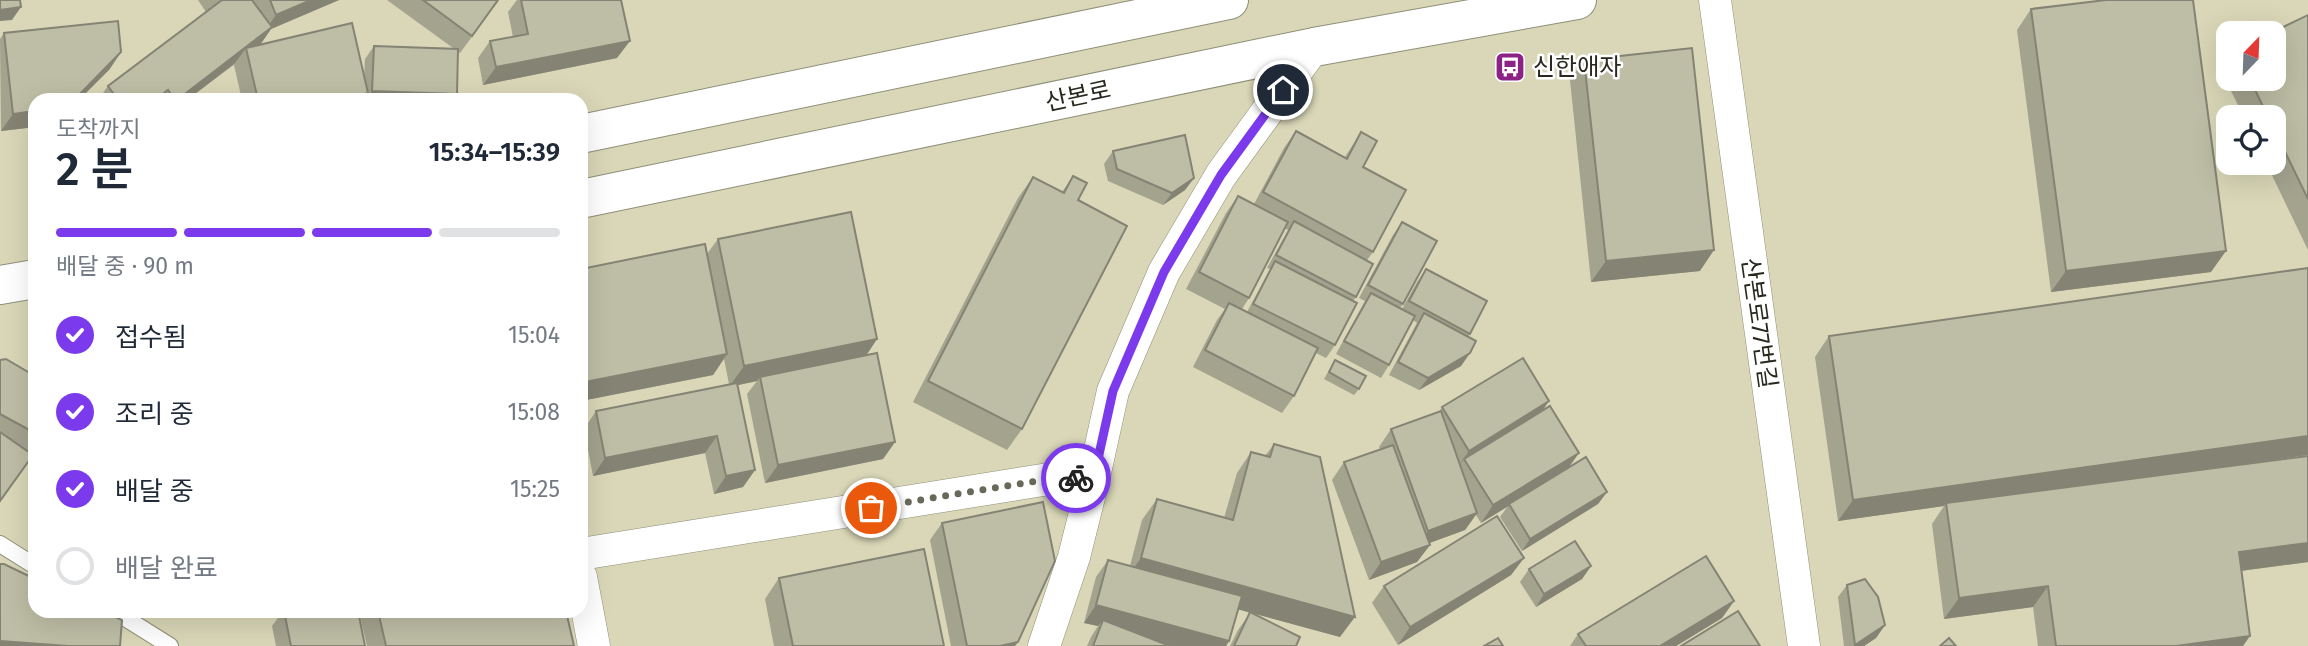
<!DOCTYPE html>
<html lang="ko">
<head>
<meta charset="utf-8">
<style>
  body { margin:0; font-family:"Fira Sans","Noto Sans KR",sans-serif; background:#f2f2f3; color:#1f2937; height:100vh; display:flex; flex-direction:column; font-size:26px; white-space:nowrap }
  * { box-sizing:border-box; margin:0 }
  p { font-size:23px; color:#747a83 }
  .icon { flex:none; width:38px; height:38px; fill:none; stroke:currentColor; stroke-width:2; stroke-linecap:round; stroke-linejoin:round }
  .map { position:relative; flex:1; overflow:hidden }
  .sheet { position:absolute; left:28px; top:93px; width:560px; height:525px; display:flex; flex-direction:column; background:#fff; border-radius:21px; box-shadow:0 7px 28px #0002 }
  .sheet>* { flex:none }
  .needle { width:46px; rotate:23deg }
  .tools { position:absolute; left:2216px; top:21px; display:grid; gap:14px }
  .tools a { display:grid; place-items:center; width:70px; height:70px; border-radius:14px; background:#fff; box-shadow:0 7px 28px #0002; font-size:35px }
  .pin { position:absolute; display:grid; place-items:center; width:60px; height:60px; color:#fff; margin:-30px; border:4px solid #fff; border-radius:50%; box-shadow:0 2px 7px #0007 }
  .courier { position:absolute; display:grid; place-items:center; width:70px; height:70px; margin:-35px; border:5px solid #7c3aed; border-radius:50%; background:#fff; color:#222; box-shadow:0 2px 9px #0007 }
  .summary em { font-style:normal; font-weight:600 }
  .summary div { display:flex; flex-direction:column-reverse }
  .summary { display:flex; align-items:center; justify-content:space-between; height:119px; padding:0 28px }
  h1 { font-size:46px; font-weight:600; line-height:52px }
  .bar { display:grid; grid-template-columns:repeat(4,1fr); gap:10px 7px; align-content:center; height:84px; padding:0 28px }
  .bar i { height:9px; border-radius:5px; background:#e0e1e3 }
  .bar .current { background:#7c3aed }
  .bar p { grid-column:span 4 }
  ol { padding:0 28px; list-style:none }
  li { display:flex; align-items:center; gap:21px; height:77px }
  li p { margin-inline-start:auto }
  li .icon { padding:7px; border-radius:50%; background:#7c3aed; color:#fff; stroke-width:4 }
  li:last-child { color:#747a83 }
  li i { width:38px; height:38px; border:4px solid #e0e1e3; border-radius:50% }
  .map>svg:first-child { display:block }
  .built { fill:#d9d7b7; fill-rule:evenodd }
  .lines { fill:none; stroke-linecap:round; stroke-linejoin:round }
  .service-casing { stroke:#908f78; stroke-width:18 }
  .minor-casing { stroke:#908f78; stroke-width:33 }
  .tertiary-casing { stroke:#908f78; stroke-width:40 }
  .service { stroke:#fff; stroke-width:16 }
  .minor { stroke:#fff; stroke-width:32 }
  .tertiary { stroke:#fff; stroke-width:38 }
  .wall { fill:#a3a38e; fill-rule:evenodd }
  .shaded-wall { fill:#858474 }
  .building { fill:#bebda5; stroke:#858474; stroke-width:2 }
  .done { stroke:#69695a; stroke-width:7; stroke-dasharray:0 12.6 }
  .route { stroke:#7c3aed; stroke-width:9 }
  .labels { text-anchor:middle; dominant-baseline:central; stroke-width:5; stroke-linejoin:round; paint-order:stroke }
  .poi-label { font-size:24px; fill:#28281e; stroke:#fff; text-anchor:start }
  .street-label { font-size:24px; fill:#28281e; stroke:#fff }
</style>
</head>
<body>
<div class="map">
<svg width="2308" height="646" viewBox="0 0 2308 646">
  <rect width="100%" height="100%" fill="#e3e1c9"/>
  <path class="built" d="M 0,0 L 2308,0 L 2308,646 L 0,646 ZM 2228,33 L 2273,33 L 2273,79 L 2228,79 ZM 35,100 L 581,100 L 581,611 L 35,611 ZM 2228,117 L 2273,117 L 2273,163 L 2228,163 Z"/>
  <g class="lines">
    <g class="service-casing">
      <g id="service">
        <path d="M 0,544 L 35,566"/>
        <path d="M 114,611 L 170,646"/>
      </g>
    </g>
    <g class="minor-casing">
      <g id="minor">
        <path d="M 1715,0 L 1804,646"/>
        <path d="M 581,554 L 1055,478 L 1094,477"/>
        <path d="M 581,577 L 594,646"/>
        <path d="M 1044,646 L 1074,557 L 1094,477 L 1113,391 L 1164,272 L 1221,175 L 1314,47"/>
      </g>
    </g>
    <g class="tertiary-casing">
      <g id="tertiary">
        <path d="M 581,134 L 1229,0"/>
        <path d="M 581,199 L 1314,47 L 1577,0"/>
        <path d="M 0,285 L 35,279"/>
      </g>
    </g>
    <use href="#service" class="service"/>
    <use href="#minor" class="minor"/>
    <use href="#tertiary" class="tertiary"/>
  </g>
  <g class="wall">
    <path d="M 198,0 L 339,0 L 271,29 L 260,45 L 364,77 L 365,59 L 374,46 L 453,48 L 387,0 L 499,0 L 460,53 L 458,52 L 452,100 L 242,100 L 234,65 L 235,64 L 187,100 L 98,100 L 108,86 L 206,12 Z"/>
    <path d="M 517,0 L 621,0 L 617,58 L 483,85 L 478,58 L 490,41 L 513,37 L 508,12 Z"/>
    <path d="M 2031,9 L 2211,272 L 2051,292 L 2017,30 Z"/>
    <path d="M 2308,15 L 2308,250 L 2266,163 L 2273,163 L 2273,117 L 2244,117 L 2221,71 L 2228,62 L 2228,79 L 2273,79 Z"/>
    <path d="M 4,33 L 121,52 L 109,70 L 35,100 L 35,127 L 1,131 L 0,39 Z"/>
    <path d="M 1584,60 L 1700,271 L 1591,282 L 1570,80 Z"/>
    <path d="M 1296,131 L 1345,157 L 1361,132 L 1363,167 L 1373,252 L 1367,260 L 1356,297 L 1353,301 L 1335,345 L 1326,358 L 1316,353 L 1294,396 L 1282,413 L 1193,367 L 1217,320 L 1225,309 L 1186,289 L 1226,213 L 1238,196 L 1254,204 L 1284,148 ZM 1285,228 L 1288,230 L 1267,268 L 1270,269 L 1247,312 L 1242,309 L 1249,298 Z"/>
    <path d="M 1113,151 L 1194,178 L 1185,190 L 1163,205 L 1108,181 L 1104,164 Z"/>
    <path d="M 1073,176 L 1078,200 L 1022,429 L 1007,450 L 913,402 L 1018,198 L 1033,177 L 1062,192 Z"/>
    <path d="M 1402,222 L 1403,304 L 1400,308 L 1402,309 L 1417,282 L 1426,269 L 1470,334 L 1468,337 L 1470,353 L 1461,366 L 1419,390 L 1389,375 L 1417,323 L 1413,320 L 1389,365 L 1381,378 L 1336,354 L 1365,301 L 1359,298 L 1393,235 Z"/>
    <path d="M 718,239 L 877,339 L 866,356 L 895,442 L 883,459 L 765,483 L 747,394 L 757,381 L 738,385 L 755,470 L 743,487 L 714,494 L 705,453 L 593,476 L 584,429 L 596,411 L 729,384 L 724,359 L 713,375 L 581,401 L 581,269 L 707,254 Z"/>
    <path d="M 2308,268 L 2308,455 L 2234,465 L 2308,456 L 2308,562 L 2241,571 L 2243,646 L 2038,646 L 2033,607 L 1944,619 L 1932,524 L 1944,506 L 1838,521 L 1815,357 L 1829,336 Z"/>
    <path d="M 0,360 L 35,376 L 35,457 L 32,456 L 0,501 Z"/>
    <path d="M 1335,360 L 1359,389 L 1354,395 L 1324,379 Z"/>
    <path d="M 1442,407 L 1543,411 L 1568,468 L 1607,492 L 1598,504 L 1522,551 L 1500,517 L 1508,506 L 1481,523 L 1476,515 L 1465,530 L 1429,543 L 1430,545 L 1417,562 L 1369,580 L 1332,480 L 1344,462 L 1380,449 L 1379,447 L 1391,429 L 1439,412 Z"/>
    <path d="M 1274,444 L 1340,637 L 1253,613 L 1296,646 L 1230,646 L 1238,630 L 1250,613 L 1238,609 L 1229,641 L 1226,646 L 1087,646 L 1091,637 L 1098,626 L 1084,623 L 1096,577 L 1108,560 L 1130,566 L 1142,520 L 1157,499 L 1224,518 L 1237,473 L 1251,452 L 1265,456 Z"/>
    <path d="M 942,523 L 1018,642 L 1015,646 L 951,646 L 930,540 Z"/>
    <path d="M 1524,558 L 1511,575 L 1398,645 L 1372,603 L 1384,586 Z"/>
    <path d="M 1591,566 L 1582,579 L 1536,607 L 1520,582 L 1529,569 Z"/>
    <path d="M 779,578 L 944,646 L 774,646 L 765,599 Z"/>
    <path d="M 1847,585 L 1885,625 L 1876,638 L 1864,646 L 1844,646 L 1838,597 Z"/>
    <path d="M 1734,601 L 1722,618 L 1676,646 L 1570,646 L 1578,634 Z"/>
    <path d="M 283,611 L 358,611 L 365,646 L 276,646 L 272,626 Z"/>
    <path d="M 364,611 L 566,611 L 574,646 L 367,646 L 360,616 Z"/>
  </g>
  <g class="shaded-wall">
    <path d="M 311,0 L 339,0 L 271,29 L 260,45 L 246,48 L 235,63 L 187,100 L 177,100 L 264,32 L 276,15 Z"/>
    <path d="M 21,7 L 12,20 L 0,21 L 0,10 Z"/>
    <path d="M 630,41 L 617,58 L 483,85 L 496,67 Z"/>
    <path d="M 121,52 L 109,70 L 79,100 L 74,100 Z"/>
    <path d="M 168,90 L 161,100 L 155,100 Z"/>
    <path d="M 372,91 L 457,94 L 452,100 L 367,100 Z"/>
    <path d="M 368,93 L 364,100 L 341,100 Z"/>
    <path d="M 35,111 L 35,127 L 1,131 L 13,114 Z"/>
    <path d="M 1194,178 L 1185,190 L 1163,205 L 1172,193 Z"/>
    <path d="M 1714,250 L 1700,271 L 1591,282 L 1606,261 Z"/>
    <path d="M 2226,251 L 2211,272 L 2051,292 L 2066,271 Z"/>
    <path d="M 877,339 L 863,360 L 760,377 L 757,381 L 729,387 L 744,366 Z"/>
    <path d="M 1470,353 L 1461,366 L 1419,390 L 1428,378 Z"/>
    <path d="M 727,354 L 713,375 L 581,401 L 581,387 L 585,382 Z"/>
    <path d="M 1549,401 L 1537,419 L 1464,459 L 1457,468 L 1469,451 Z"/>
    <path d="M 717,436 L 705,453 L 593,476 L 605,458 Z"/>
    <path d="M 2308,436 L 2308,455 L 1947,506 L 1946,503 L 1944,506 L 1838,521 L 1853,500 Z"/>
    <path d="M 895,442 L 883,459 L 765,483 L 778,465 Z"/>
    <path d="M 1579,453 L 1567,470 L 1481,523 L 1493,505 Z"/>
    <path d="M 755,470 L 743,487 L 714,494 L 726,476 Z"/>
    <path d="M 1607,492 L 1598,504 L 1522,551 L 1530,539 Z"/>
    <path d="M 1477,513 L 1465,530 L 1416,548 L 1428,531 Z"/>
    <path d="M 2308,543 L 2308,562 L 2224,573 L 2239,552 Z"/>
    <path d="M 1430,545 L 1417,562 L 1369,580 L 1381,562 Z"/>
    <path d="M 1141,558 L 1355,617 L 1340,637 L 1126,579 Z"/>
    <path d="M 1524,558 L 1511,575 L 1398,645 L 1410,627 Z"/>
    <path d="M 1591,566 L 1582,579 L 1536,607 L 1544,594 Z"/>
    <path d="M 2048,586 L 2033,607 L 1944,619 L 1959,598 Z"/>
    <path d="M 1734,601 L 1722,618 L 1676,646 L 1660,646 Z"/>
    <path d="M 1096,605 L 1229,641 L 1226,646 L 1171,646 L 1103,620 L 1098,626 L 1084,623 Z"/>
    <path d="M 1885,625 L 1876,638 L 1864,646 L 1854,646 Z"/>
    <path d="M 2250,636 L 2243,646 L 2176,646 Z"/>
    <path d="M 0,641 L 68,646 L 0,646 Z"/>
    <path d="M 1018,642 L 1015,646 L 1000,646 Z"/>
  </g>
  <g class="building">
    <path d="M 0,0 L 20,0 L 21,7 L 0,10 Z"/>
    <path d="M 222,0 L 252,0 L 272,27 L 177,100 L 175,100 L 168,90 L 155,100 L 118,100 L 108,86 Z"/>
    <path d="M 270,0 L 311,0 L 276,15 Z"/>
    <path d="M 423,0 L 498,0 L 472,36 Z"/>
    <path d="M 521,0 L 621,0 L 630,41 L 496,67 L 490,41 L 528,34 Z"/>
    <path d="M 2106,0 L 2193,0 L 2226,251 L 2066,271 L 2031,9 Z"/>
    <path d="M 2308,15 L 2308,199 L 2273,127 L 2273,117 L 2268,117 L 2250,79 L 2273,79 L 2273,33 L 2271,33 Z"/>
    <path d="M 118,21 L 121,52 L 74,100 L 35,100 L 35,111 L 13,114 L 4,33 Z"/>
    <path d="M 352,23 L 368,93 L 341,100 L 258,100 L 246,48 Z"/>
    <path d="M 374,46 L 458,49 L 457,94 L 372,91 Z"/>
    <path d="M 1692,48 L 1714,250 L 1606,261 L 1584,60 Z"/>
    <path d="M 1296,131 L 1347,159 L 1361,132 L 1377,141 L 1363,167 L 1406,190 L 1373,252 L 1263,192 Z"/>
    <path d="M 1185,135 L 1194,178 L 1172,193 L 1117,169 L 1113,151 Z"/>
    <path d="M 1073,176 L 1087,183 L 1078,200 L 1127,226 L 1022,429 L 928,381 L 1033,177 L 1064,193 Z"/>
    <path d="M 1238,196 L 1288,222 L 1249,298 L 1199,272 Z"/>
    <path d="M 851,212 L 877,339 L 744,366 L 718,239 Z"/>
    <path d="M 1294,221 L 1373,264 L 1356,297 L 1276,255 Z"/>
    <path d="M 1402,222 L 1437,241 L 1403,304 L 1368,285 Z"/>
    <path d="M 705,244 L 727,354 L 585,382 L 581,365 L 581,269 Z"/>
    <path d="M 1275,261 L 1357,303 L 1335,345 L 1253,304 Z"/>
    <path d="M 2308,268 L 2308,436 L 1853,500 L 1829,336 Z"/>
    <path d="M 1426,269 L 1487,301 L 1470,334 L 1409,301 Z"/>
    <path d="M 1371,293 L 1415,316 L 1389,365 L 1344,341 Z"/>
    <path d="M 1229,303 L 1318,348 L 1294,396 L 1205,350 Z"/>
    <path d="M 1424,313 L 1476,341 L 1470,353 L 1428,378 L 1398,362 Z"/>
    <path d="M 877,353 L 895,442 L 778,465 L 760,377 Z"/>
    <path d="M 1523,358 L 1549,401 L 1469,451 L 1442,407 Z"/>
    <path d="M 6,359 L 35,376 L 35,433 L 0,414 L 0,360 Z"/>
    <path d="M 1335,360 L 1366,376 L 1359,389 L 1329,372 Z"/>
    <path d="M 737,383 L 755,470 L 726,476 L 717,436 L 605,458 L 596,411 Z"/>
    <path d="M 1550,406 L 1579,453 L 1493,505 L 1464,459 Z"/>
    <path d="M 1441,411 L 1477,513 L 1428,531 L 1391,429 Z"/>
    <path d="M 0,432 L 33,455 L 0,501 Z"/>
    <path d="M 1274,444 L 1320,457 L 1355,617 L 1141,558 L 1157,499 L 1233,520 L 1251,452 L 1270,457 Z"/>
    <path d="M 1393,445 L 1430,545 L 1381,562 L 1344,462 Z"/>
    <path d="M 2308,456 L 2308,543 L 2239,552 L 2250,636 L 2176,646 L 2056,646 L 2048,586 L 1959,598 L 1946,503 Z"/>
    <path d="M 1586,457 L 1607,492 L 1530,539 L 1509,504 Z"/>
    <path d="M 1043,502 L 1055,561 L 1018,642 L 1000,646 L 967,646 L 942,523 Z"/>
    <path d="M 1497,516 L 1524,558 L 1410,627 L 1384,586 Z"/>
    <path d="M 1575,541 L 1591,566 L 1544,594 L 1529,569 Z"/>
    <path d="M 924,549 L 944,646 L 793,646 L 779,578 Z"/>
    <path d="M 1706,556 L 1734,601 L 1660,646 L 1586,646 L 1578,634 Z"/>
    <path d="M 1108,560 L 1242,596 L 1229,641 L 1096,605 Z"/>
    <path d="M 0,564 L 4,564 L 35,579 L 35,611 L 103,611 L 122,620 L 120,646 L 68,646 L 0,641 Z"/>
    <path d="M 1865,579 L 1878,597 L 1885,625 L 1855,645 L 1847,585 Z"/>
    <path d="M 284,611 L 358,611 L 365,646 L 291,646 Z"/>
    <path d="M 378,611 L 566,611 L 574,646 L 386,646 Z"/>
    <path d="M 1738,611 L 1760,646 L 1681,646 Z"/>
    <path d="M 1250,612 L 1300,637 L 1296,646 L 1234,646 Z"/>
    <path d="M 1103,620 L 1170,646 L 1093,646 Z"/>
    <path d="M 1498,638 L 1503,646 L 1484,646 Z"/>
    <path d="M 1949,638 L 1956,646 L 1940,646 Z"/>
  </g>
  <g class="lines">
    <path class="done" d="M 871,508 L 1055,478 L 1076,478"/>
    <path class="route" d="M 1076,478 L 1094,477 L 1113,391 L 1164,272 L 1221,175 L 1283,90"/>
  </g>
  <defs>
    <g id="bus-square" transform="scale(1.575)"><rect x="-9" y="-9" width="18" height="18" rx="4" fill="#8c2186" stroke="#fff"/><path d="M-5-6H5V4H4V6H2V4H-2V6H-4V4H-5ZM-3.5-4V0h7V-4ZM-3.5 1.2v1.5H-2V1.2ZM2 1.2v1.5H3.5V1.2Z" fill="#fff"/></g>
  </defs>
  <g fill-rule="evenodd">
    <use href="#bus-square" x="1510" y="67"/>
  </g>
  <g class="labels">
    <g class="poi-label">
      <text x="1533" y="67">신한애자</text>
    </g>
    <g class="street-label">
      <text transform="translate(1078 96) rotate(-12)">산본로</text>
      <text transform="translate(1759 323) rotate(82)">산본로77번길</text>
    </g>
  </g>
</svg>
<div class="tools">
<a><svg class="needle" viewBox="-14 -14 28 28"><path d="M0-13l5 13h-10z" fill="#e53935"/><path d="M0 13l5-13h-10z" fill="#747a83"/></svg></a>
<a><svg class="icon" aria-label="locate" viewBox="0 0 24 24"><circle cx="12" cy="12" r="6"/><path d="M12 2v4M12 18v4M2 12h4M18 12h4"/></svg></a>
</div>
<div class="pin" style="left:871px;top:508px;background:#ea580c"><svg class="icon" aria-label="bag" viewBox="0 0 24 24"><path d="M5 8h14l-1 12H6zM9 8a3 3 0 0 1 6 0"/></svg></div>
<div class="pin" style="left:1283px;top:90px;background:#1f2937"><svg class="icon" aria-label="home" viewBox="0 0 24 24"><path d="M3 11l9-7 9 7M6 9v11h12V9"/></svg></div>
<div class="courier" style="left:1076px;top:478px"><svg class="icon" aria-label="bike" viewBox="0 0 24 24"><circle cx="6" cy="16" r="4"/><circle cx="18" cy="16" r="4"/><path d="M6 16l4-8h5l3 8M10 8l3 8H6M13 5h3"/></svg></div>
<section class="sheet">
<div class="summary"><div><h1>2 분</h1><p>도착까지</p></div><em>15:34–15:39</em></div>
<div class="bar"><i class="current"></i><i class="current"></i><i class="current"></i><i></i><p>배달 중 · 90 m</p></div>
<ol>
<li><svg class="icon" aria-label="check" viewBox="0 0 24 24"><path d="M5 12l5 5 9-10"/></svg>접수됨<p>15:04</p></li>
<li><svg class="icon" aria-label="check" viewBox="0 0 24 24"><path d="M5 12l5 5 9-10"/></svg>조리 중<p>15:08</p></li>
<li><svg class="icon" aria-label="check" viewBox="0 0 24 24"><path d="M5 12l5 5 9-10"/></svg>배달 중<p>15:25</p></li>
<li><i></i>배달 완료</li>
</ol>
</section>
</div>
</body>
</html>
